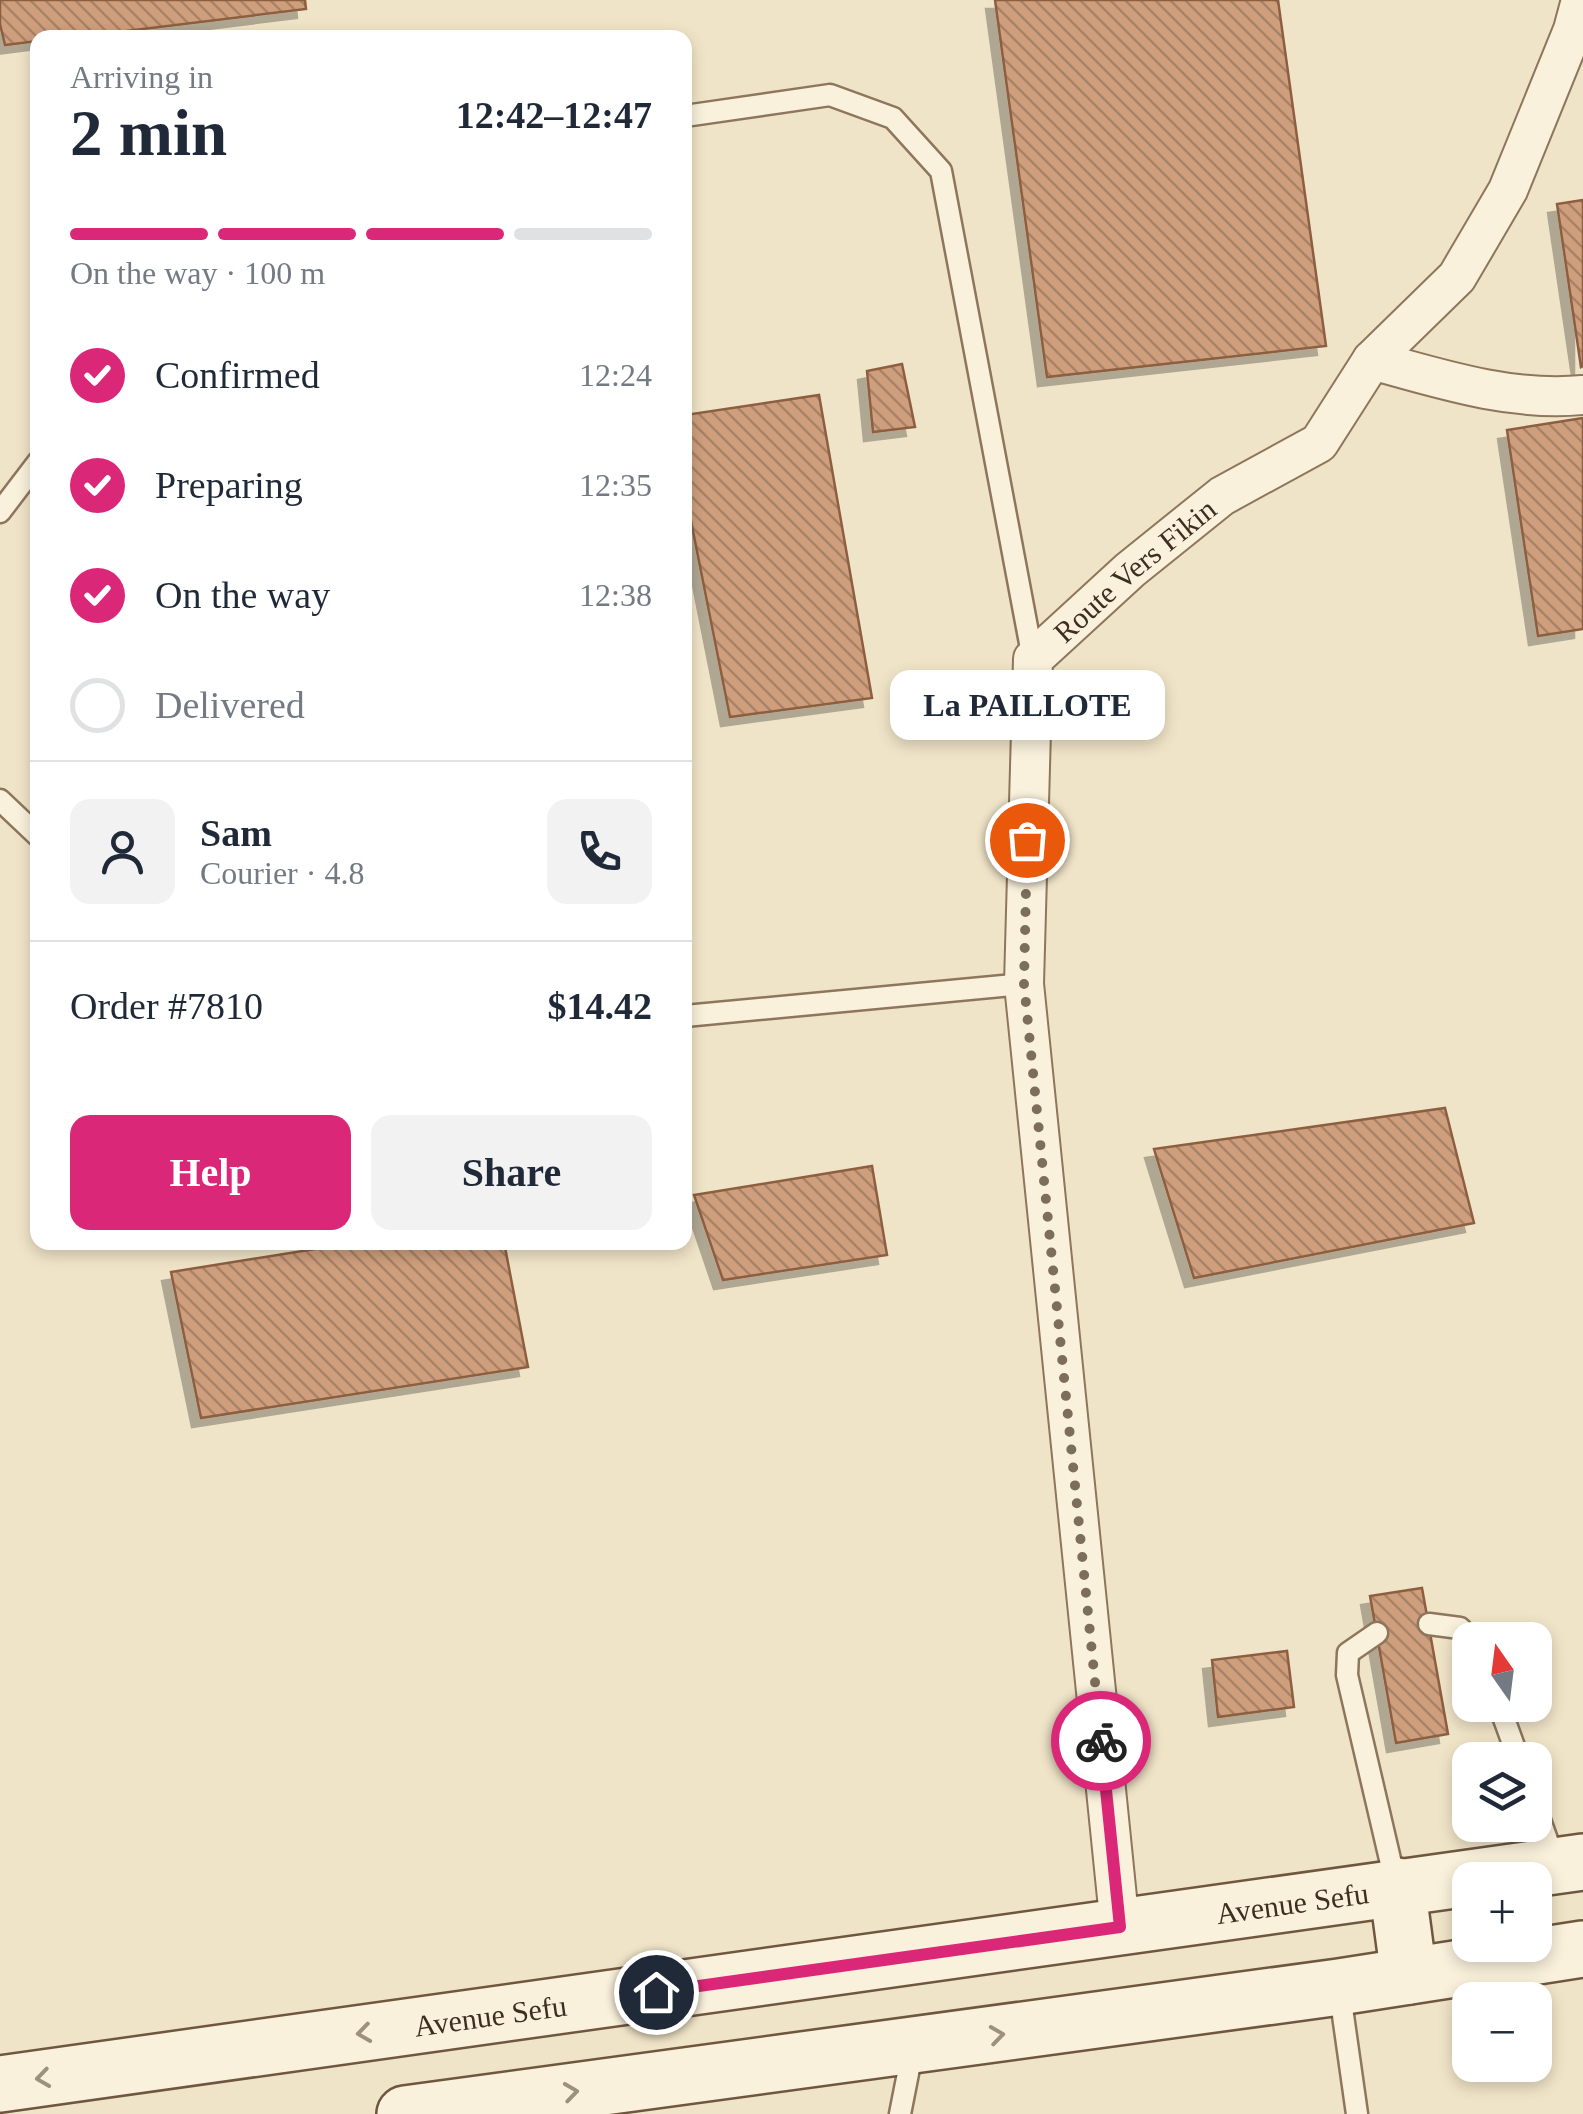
<!DOCTYPE html>
<html lang="en">
<head>
<meta charset="utf-8">
<style>
  body { margin:0; font-family:"Times New Roman",serif; background:#f2f2f3; color:#1f2937; height:100vh; display:flex; flex-direction:column; font-size:38px; white-space:nowrap }
  * { box-sizing:border-box; margin:0 }
  p { font-size:32px; color:#747a83 }
  .icon { flex:none; width:55px; height:55px; fill:none; stroke:currentColor; stroke-width:2; stroke-linecap:round; stroke-linejoin:round }
  .map { position:relative; flex:1; overflow:hidden }
  .details { position:absolute; left:30px; top:30px; width:662px; height:1220px; display:flex; flex-direction:column; background:#fff; border-radius:20px; box-shadow:0 5px 15px #0003 }
  .details>* { flex:none }
  .needle { width:65px; rotate:346deg }
  .controls { position:absolute; left:1452px; top:1622px; display:grid; gap:20px }
  .controls a { display:grid; place-items:center; width:100px; height:100px; border-radius:20px; background:#fff; box-shadow:0 5px 15px #0003; font-size:50px }
  .pin { position:absolute; display:grid; place-items:center; width:85px; height:85px; color:#fff; margin:-42px; border:5px solid #fff; border-radius:50%; box-shadow:0 2px 10px #0007 }
  .courier { position:absolute; display:grid; place-items:center; width:100px; height:100px; margin:-50px; border:8px solid #db2777; border-radius:50%; background:#fff; color:#222; box-shadow:0 2px 12px #0007 }
  .bubble { position:absolute; height:70px; border-radius:20px; background:#fff; box-shadow:0 5px 15px #0003; font-size:32px; font-weight:700; line-height:70px; text-align:center }
  .headline em { font-style:normal; font-weight:700 }
  .headline div { display:flex; flex-direction:column-reverse }
  .headline { display:flex; align-items:center; justify-content:space-between; height:170px; padding:0 40px }
  h1 { font-size:65px; font-weight:700; line-height:75px }
  .bar { display:grid; grid-template-columns:repeat(4,1fr); gap:15px 10px; align-content:center; height:120px; padding:0 40px }
  .bar i { height:12px; border-radius:8px; background:#e0e1e3 }
  .bar .selected { background:#db2777 }
  .bar p { grid-column:span 4 }
  .line { display:flex; align-items:center; gap:25px; padding:0 40px; border-top:2px solid #e0e1e3 }
  .line div { flex:1 }
  .round { display:grid; place-items:center; flex:none; width:105px; height:105px; border-radius:20px; background:#f2f2f3 }
  ol { padding:0 40px; list-style:none }
  li { display:flex; align-items:center; gap:30px; height:110px }
  li p { margin-inline-start:auto }
  li .icon { padding:10px; border-radius:50%; background:#db2777; color:#fff; stroke-width:4 }
  li:last-child { color:#747a83 }
  li i { width:55px; height:55px; border:5px solid #e0e1e3; border-radius:50% }
  .button { display:flex; gap:20px; margin-top:auto; padding:20px 40px }
  .button a { flex:1; height:115px; border-radius:20px; background:#db2777; color:#fff; font-size:40px; font-weight:700; line-height:115px; text-align:center }
  .button a+a { background:#f2f2f3; color:#1f2937 }
  .map>svg:first-child { display:block }
  .building { fill:url(#building-back-hatch); stroke:#8d5f41; stroke-width:2.5; filter:url(#shadow) }
  .lines { fill:none; stroke-linecap:round; stroke-linejoin:round }
  .lane-casing { stroke:#8d765c; stroke-width:25 }
  .street-casing { stroke:#8d765c; stroke-width:42 }
  .secondary-casing { stroke:#6f573f; stroke-width:60 }
  .lane { stroke:#faf1dc; stroke-width:20 }
  .street { stroke:#faf1dc; stroke-width:38 }
  .secondary { stroke:#faf1dc; stroke-width:55 }
  .oneway { stroke:#9c907e }
  .done { stroke:#7c6e5b; stroke-width:10; stroke-dasharray:0 18 }
  .route { stroke:#db2777; stroke-width:12 }
  .labels { text-anchor:middle; dominant-baseline:central; stroke-width:10; stroke-linejoin:round; paint-order:stroke }
  .street-label { font-size:30px; fill:#3d2e20; stroke:#f7eed8 }
</style>
</head>
<body>
<div class="map">
<svg width="1583" height="2114" viewBox="0 0 1583 2114">
  <defs>
    <pattern id="building-back-hatch" width="6" height="6" patternUnits="userSpaceOnUse" patternTransform="scale(2.5)"><rect width="6" height="6" fill="#cf9f7d"/><path d="M-1 5l2 2M0 0l6 6M5-1l2 2" fill="none" stroke="#a98266"/></pattern>
    <filter id="shadow"><feDropShadow dx="-9" dy="9" stdDeviation="0" flood-color="#0004"/></filter>
  </defs>
  <rect width="100%" height="100%" fill="#f0e4c8"/>
  <g class="building">
    <path d="M 0,0 L 305,0 L 306,9 L 69,38 L 38,38 L 38,41 L 5,45 L 0,24 Z"/>
    <path d="M 995,0 L 1278,0 L 1326,346 L 1047,377 Z"/>
    <path d="M 1583,200 L 1583,366 L 1581,367 L 1557,204 Z"/>
    <path d="M 902,364 L 915,427 L 873,432 L 867,371 Z"/>
    <path d="M 819,395 L 872,698 L 730,717 L 685,491 L 685,415 Z"/>
    <path d="M 1583,418 L 1583,629 L 1538,636 L 1507,430 Z"/>
    <path d="M 1445,1108 L 1474,1223 L 1194,1278 L 1154,1149 Z"/>
    <path d="M 872,1166 L 887,1255 L 723,1280 L 694,1195 Z"/>
    <path d="M 359,1242 L 504,1242 L 528,1367 L 201,1418 L 171,1272 Z"/>
    <path d="M 1422,1588 L 1448,1734 L 1396,1743 L 1370,1596 Z"/>
    <path d="M 1287,1651 L 1294,1707 L 1218,1717 L 1212,1660 Z"/>
  </g>
  <g class="lines">
    <g class="lane-casing">
      <g id="lane">
        <path d="M 685,116 L 830,95 L 893,118 L 941,171 L 1033,659"/>
        <path d="M 0,512 L 38,462"/>
        <path d="M 0,800 L 38,836"/>
        <path d="M 685,1016 L 1024,984"/>
        <path d="M 1429,1624 L 1460,1628 L 1471,1640"/>
        <path d="M 1377,1633 L 1348,1653 L 1347,1675 L 1396,1885"/>
        <path d="M 1499,1705 L 1519,1760"/>
        <path d="M 1535,1806 L 1556,1865"/>
        <path d="M 1339,1987 L 1357,2114"/>
        <path d="M 900,2114 L 913,2048"/>
      </g>
    </g>
    <g class="street-casing">
      <g id="street">
        <path d="M 1372,360 C 1440,379 1512,402 1583,395"/>
        <path id="s1" d="M 1120,1927 L 1024,984 L 1033,659 L 1130,570 L 1222,496 L 1319,443 L 1372,360 L 1457,277 L 1508,190 L 1573,30 L 1581,0"/>
      </g>
    </g>
    <g class="secondary-casing">
      <g id="secondary">
        <path d="M 1397,1886 L 1409,1976"/>
        <path id="s2" d="M 0,2084 L 1583,1862"/>
        <path d="M 405,2114 L 1339,1987 L 1583,1949"/>
      </g>
    </g>
    <use href="#lane" class="lane"/>
    <use href="#street" class="street"/>
    <use href="#secondary" class="secondary"/>
  </g>
  <defs><path id="oneway-chevron" d="M-2-3.5L2.5 0L-2 3.5" fill="none" stroke-width="1.6" stroke-linecap="round" stroke-linejoin="round" transform="scale(2.5)"/></defs>
  <g class="oneway">
    <use href="#oneway-chevron" transform="translate(364 2033) rotate(172)"/>
    <use href="#oneway-chevron" transform="translate(997 2035) rotate(-8)"/>
    <use href="#oneway-chevron" transform="translate(43 2078) rotate(172)"/>
    <use href="#oneway-chevron" transform="translate(571 2092) rotate(-8)"/>
  </g>
  <g class="lines">
    <path class="done" d="M 1027,840 L 1024,984 L 1101,1741"/>
    <path class="route" d="M 656,1992 L 1120,1927 L 1101,1741"/>
  </g>
  <g class="labels">
    <g class="street-label">
      <text stroke="none"><textPath href="#s1" startOffset="1408">Route Vers Fikin</textPath></text>
      <text stroke="none"><textPath href="#s2" startOffset="1305">Avenue Sefu</textPath></text>
      <text stroke="none"><textPath href="#s2" startOffset="495">Avenue Sefu</textPath></text>
    </g>
  </g>
</svg>
<div class="controls">
<a><svg class="needle" viewBox="-14 -14 28 28"><path d="M0-13l5 13h-10z" fill="#e53935"/><path d="M0 13l5-13h-10z" fill="#747a83"/></svg></a>
<a><svg class="icon" aria-label="layers" viewBox="0 0 24 24"><path d="M12 4l9 5-9 5-9-5zM3 14l9 5 9-5"/></svg></a>
<a>+</a>
<a>−</a>
</div>
<div class="pin" style="left:1027px;top:840px;background:#ea580c"><svg class="icon" aria-label="bag" viewBox="0 0 24 24"><path d="M5 8h14l-1 12H6zM9 8a3 3 0 0 1 6 0"/></svg></div>
<div class="pin" style="left:656px;top:1992px;background:#1f2937"><svg class="icon" aria-label="home" viewBox="0 0 24 24"><path d="M3 11l9-7 9 7M6 9v11h12V9"/></svg></div>
<div class="courier" style="left:1101px;top:1741px"><svg class="icon" aria-label="bike" viewBox="0 0 24 24"><circle cx="6" cy="16" r="4"/><circle cx="18" cy="16" r="4"/><path d="M6 16l4-8h5l3 8M10 8l3 8H6M13 5h3"/></svg></div>
<div class="bubble" style="left:890px;top:670px;width:275px">La PAILLOTE</div>
<section class="details">
<div class="headline"><div><h1>2 min</h1><p>Arriving in</p></div><em>12:42–12:47</em></div>
<div class="bar"><i class="selected"></i><i class="selected"></i><i class="selected"></i><i></i><p>On the way · 100 m</p></div>
<ol>
<li><svg class="icon" aria-label="check" viewBox="0 0 24 24"><path d="M5 12l5 5 9-10"/></svg>Confirmed<p>12:24</p></li>
<li><svg class="icon" aria-label="check" viewBox="0 0 24 24"><path d="M5 12l5 5 9-10"/></svg>Preparing<p>12:35</p></li>
<li><svg class="icon" aria-label="check" viewBox="0 0 24 24"><path d="M5 12l5 5 9-10"/></svg>On the way<p>12:38</p></li>
<li><i></i>Delivered</li>
</ol>
<div class="line" style="height:180px"><a class="round"><svg class="icon" aria-label="person" viewBox="0 0 24 24"><circle cx="12" cy="8" r="4"/><path d="M4 21q1-7 8-7t8 7"/></svg></a><div><b>Sam</b><p>Courier · 4.8</p></div><a class="round"><svg class="icon" aria-label="phone" viewBox="0 0 24 24"><path d="M5 4h4l2 5-3 2q2 4 5 5l2-3 5 2v4C11 20 4 13 5 4z"/></svg></a></div>
<div class="line" style="height:130px"><div>Order #7810</div><b>$14.42</b></div>
<div class="button"><a>Help</a><a>Share</a></div>
</section>
</div>
</body>
</html>
